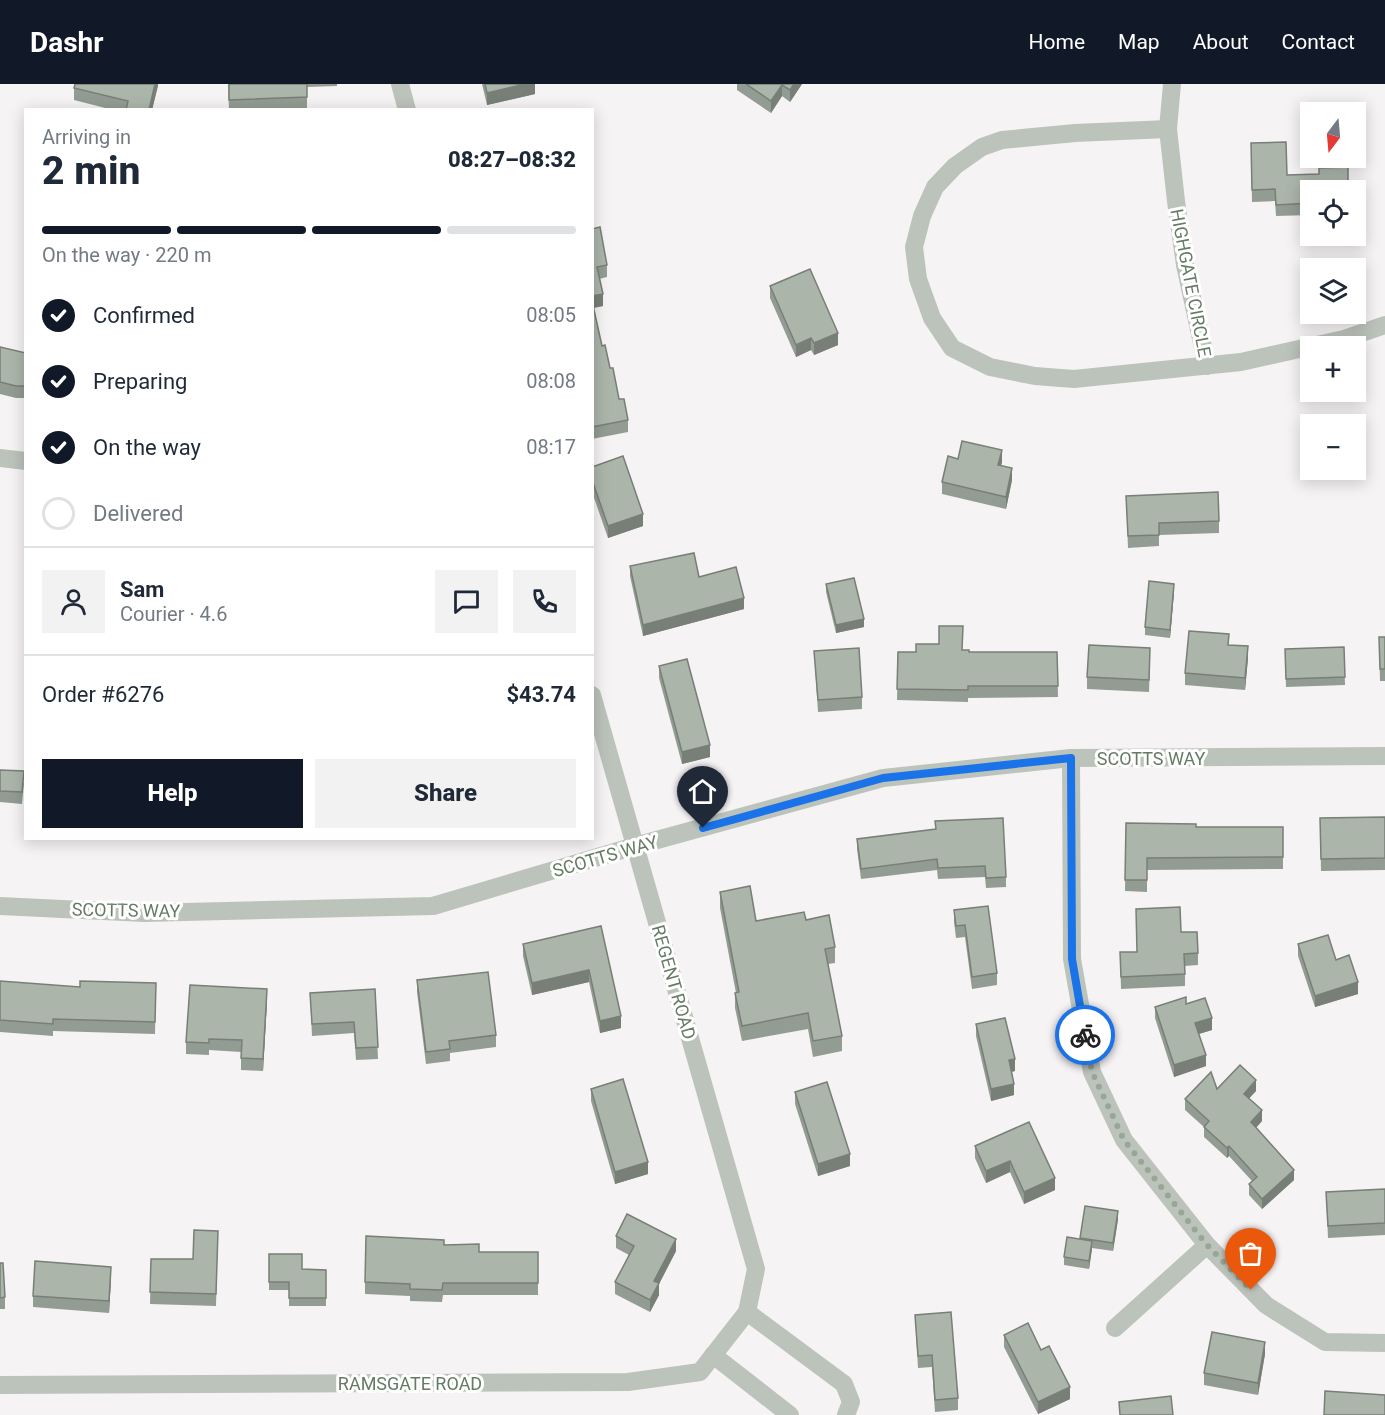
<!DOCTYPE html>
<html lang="en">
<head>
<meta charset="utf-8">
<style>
  body { margin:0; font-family:Roboto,sans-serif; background:#f2f2f3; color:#1f2937; height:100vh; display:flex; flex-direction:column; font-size:22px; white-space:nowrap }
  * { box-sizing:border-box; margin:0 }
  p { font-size:20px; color:#747a83 }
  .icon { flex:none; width:33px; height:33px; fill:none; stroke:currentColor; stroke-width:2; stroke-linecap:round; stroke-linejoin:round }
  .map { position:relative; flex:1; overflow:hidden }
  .sheet { position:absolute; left:24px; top:24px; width:570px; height:732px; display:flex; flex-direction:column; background:#fff; border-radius:0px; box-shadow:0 3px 15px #0003 }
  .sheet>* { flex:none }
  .needle { width:39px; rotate:196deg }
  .fabs { position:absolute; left:1300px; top:18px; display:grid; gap:12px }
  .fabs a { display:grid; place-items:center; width:66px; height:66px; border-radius:0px; background:#fff; box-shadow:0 3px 15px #0003; font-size:30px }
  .pin { position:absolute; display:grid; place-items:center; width:51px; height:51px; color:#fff; margin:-62px -26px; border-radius:50% 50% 50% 0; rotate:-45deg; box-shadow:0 0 6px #0007 }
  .pin .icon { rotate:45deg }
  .courier { position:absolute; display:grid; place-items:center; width:60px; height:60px; margin:-30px; border:4px solid #1a73e8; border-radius:50%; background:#fff; color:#222; box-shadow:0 2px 8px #0007 }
  .overview em { font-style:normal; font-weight:800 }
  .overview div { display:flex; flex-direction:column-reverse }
  .overview { display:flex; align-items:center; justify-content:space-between; height:102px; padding:0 18px }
  h1 { font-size:39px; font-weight:800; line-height:45px }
  .bar { display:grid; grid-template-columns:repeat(4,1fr); gap:9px 6px; align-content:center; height:72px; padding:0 18px }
  .bar i { height:8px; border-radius:4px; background:#e0e1e3 }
  .bar .on { background:#111827 }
  .bar p { grid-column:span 4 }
  .line { display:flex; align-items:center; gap:15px; padding:0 18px; border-top:2px solid #e0e1e3 }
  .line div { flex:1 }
  .round { display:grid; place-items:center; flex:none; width:63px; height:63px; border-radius:0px; background:#f2f2f3 }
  ol { padding:0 18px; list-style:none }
  li { display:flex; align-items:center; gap:18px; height:66px }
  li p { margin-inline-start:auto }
  li .icon { padding:6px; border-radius:50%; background:#111827; color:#fff; stroke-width:4 }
  li:last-child { color:#747a83 }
  li i { width:33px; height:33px; border:3px solid #e0e1e3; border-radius:50% }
  .action { display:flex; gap:12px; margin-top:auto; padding:12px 18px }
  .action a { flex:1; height:69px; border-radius:0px; background:#111827; color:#fff; font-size:24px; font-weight:800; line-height:69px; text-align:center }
  .action a+a { background:#f2f2f3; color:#1f2937 }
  header { display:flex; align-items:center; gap:36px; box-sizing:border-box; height:84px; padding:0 30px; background:#111827; color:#fff }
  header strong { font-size:28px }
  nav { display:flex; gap:33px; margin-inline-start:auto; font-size:21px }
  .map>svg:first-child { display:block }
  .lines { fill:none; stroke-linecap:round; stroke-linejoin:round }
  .street { stroke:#bcc3bb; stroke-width:18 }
  .wall { fill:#939c92 }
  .shaded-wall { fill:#787f77 }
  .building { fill:#abb5aa; stroke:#787f77; stroke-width:1.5 }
  .done { stroke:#98a597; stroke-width:6; stroke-dasharray:0 10.8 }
  .route { stroke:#1a73e8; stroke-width:8 }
  .labels { text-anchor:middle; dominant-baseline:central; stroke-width:6; stroke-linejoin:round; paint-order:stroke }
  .street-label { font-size:18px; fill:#667b64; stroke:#fff }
</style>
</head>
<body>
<header>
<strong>Dashr</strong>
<nav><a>Home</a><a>Map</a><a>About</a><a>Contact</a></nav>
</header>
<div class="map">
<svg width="1385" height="1331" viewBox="0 0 1385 1331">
  <rect width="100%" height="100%" fill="#f6f3f5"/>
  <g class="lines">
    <g class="street">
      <path d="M 400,0 L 407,26"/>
      <path d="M 1172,0 L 1168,45 L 1176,117 L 1185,181 L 1207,282"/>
      <path d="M 1168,45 L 1075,49 L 1002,56 L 982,63 L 955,82 L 935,103 L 922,132 L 914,163 L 918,195 L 932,234 L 952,264 L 990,283 L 1035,292 L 1074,295 L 1241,278 L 1344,255 L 1385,241"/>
      <path d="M 0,374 L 26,377"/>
      <path d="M 1071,674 L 1072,875 L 1092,988 L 1124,1056 L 1207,1161 L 1266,1221 L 1325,1258 L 1385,1259"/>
      <path d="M 0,822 L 144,829 L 433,822 L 635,762 L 883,694 L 1071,674 L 1385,672"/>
      <path d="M 747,1228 L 844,1300 L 851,1318 L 846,1331"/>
      <path d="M 1115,1244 L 1207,1161"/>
      <path d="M 713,1271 L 790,1331"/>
      <path d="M 0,1301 L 628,1298 L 700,1288 L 747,1228 L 756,1185 L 592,611"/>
    </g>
  </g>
  <g class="wall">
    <path d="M 158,0 L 152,26 L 113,26 L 74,16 L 74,4 Z"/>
    <path d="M 228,0 L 337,0 L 337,2 L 307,3 L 307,25 L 229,26 Z"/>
    <path d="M 482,0 L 535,0 L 535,10 L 487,21 Z"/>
    <path d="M 737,0 L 802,0 L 790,18 L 782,12 L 771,29 L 737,6 Z"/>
    <path d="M 1251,59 L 1287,91 L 1319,90 L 1348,83 L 1311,106 L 1311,131 L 1276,132 L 1275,117 L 1252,118 Z"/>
    <path d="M 592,145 L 607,181 L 607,193 L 599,195 L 603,222 L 594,224 L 602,262 L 619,315 L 628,336 L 628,348 L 592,355 Z"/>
    <path d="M 770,202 L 838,261 L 814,271 L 811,266 L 796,273 L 770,214 Z"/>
    <path d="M 0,263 L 26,269 L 26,314 L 16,314 L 0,310 Z"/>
    <path d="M 958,375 L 1002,378 L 1001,382 L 1012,396 L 1006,425 L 942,410 L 942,398 Z"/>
    <path d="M 592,383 L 643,442 L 608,454 L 592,408 Z"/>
    <path d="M 1126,412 L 1219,437 L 1219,449 L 1159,451 L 1159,462 L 1128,464 Z"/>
    <path d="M 630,482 L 699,493 L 744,525 L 643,552 L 630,492 Z"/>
    <path d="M 826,500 L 864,543 L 836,549 L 826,508 Z"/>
    <path d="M 1174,508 L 1170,554 L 1145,551 L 1145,543 Z"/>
    <path d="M 1379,553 L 1385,553 L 1385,597 L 1380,597 Z"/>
    <path d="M 1229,561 L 1248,574 L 1245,606 L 1185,601 L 1185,589 Z"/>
    <path d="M 1344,563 L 1345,601 L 1286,603 L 1285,565 Z"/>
    <path d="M 962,566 L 969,568 L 1057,568 L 1058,613 L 968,614 L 968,618 L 897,616 L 898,568 L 916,568 Z"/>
    <path d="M 814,567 L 862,613 L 862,625 L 818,628 Z"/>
    <path d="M 1150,576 L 1149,608 L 1087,605 L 1087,593 Z"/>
    <path d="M 659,582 L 710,673 L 682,680 L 659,594 Z"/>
    <path d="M 0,686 L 24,699 L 22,720 L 0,718 Z"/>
    <path d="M 1385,733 L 1385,786 L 1321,787 L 1320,734 Z"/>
    <path d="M 1126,739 L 1196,743 L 1283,743 L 1283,785 L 1147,786 L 1147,808 L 1125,807 Z"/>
    <path d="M 935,745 L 1006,793 L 1006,803 L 986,804 L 985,793 L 938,795 L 937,786 L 861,795 L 857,765 L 857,755 Z"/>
    <path d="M 720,808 L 756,837 L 806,836 L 835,863 L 835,879 L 828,880 L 842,952 L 842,967 L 813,973 L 808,945 L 742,957 L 735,924 L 735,909 L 736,909 L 720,824 Z"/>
    <path d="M 988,822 L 997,889 L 997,901 L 972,905 L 965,853 L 956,854 L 954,838 L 954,826 Z"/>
    <path d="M 601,842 L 621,944 L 600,949 L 589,898 L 532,911 L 523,872 L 523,860 Z"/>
    <path d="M 1181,848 L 1198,869 L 1198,881 L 1185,882 L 1185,902 L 1121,905 L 1120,868 L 1137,868 Z"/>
    <path d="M 1298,860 L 1336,876 L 1358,910 L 1315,923 L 1298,872 Z"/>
    <path d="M 417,896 L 496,951 L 496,963 L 450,969 L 450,977 L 426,980 L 417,908 Z"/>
    <path d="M 0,897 L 80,903 L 156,899 L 155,950 L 53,947 L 53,952 L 0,948 Z"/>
    <path d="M 375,905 L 378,975 L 356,976 L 354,949 L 312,952 L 310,909 Z"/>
    <path d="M 267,917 L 263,987 L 241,986 L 241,968 L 209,966 L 209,971 L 186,970 L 186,958 Z"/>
    <path d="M 1186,920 L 1212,946 L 1199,950 L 1206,982 L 1174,993 L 1155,934 L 1155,923 Z"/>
    <path d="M 976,940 L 1015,987 L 1012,988 L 1014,1011 L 991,1017 L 976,952 Z"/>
    <path d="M 591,1005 L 648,1090 L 615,1100 L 591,1017 Z"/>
    <path d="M 1217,1005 L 1256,1007 L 1249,1014 L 1262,1037 L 1256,1044 L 1294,1096 L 1262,1125 L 1249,1111 L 1249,1100 L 1252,1097 L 1229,1072 L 1227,1074 L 1204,1053 L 1204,1043 L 1185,1026 L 1185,1015 Z"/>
    <path d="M 795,1008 L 850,1082 L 818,1092 L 795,1020 Z"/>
    <path d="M 1029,1038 L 1055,1106 L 1024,1120 L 1010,1088 L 986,1099 L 975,1074 L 975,1062 Z"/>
    <path d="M 1385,1105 L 1385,1151 L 1328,1154 L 1326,1108 Z"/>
    <path d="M 1118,1135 L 1113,1167 L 1092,1164 L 1089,1185 L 1064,1181 L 1064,1173 L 1080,1155 Z"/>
    <path d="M 218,1147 L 216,1222 L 150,1220 L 151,1175 L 193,1175 Z"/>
    <path d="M 616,1152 L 676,1167 L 659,1200 L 659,1211 L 650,1228 L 615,1210 L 615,1198 L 629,1171 L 616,1164 Z"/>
    <path d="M 444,1161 L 479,1168 L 538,1168 L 538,1211 L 443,1211 L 442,1218 L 410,1217 L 410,1212 L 365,1210 L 365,1198 Z"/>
    <path d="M 269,1170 L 302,1185 L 326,1186 L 326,1222 L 289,1222 L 289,1206 L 269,1206 Z"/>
    <path d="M 0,1179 L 5,1213 L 5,1225 L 0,1225 Z"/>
    <path d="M 111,1194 L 109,1229 L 33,1223 L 33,1212 Z"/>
    <path d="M 915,1231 L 958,1314 L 958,1326 L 935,1328 L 932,1283 L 918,1284 Z"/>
    <path d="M 1004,1251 L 1041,1266 L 1070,1315 L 1038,1330 L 1004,1263 Z"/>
    <path d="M 1265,1270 L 1258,1311 L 1204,1301 L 1204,1289 Z"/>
  </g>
  <g class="shaded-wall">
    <path d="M 155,0 L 158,0 L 158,2 L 152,26 L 149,26 Z"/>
    <path d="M 525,0 L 535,0 L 535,10 L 487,21 L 487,9 Z"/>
    <path d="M 794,0 L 802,0 L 790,18 L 790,6 Z"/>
    <path d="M 782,1 L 782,12 L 771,29 L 771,17 Z"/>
    <path d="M 603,210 L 603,222 L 592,224 L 592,212 Z"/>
    <path d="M 838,249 L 838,261 L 814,271 L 814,259 Z"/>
    <path d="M 811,254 L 811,266 L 796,273 L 796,261 Z"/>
    <path d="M 1002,366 L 1002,378 L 998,393 L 998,381 Z"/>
    <path d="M 1012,384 L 1012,396 L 1006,425 L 1006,413 Z"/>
    <path d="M 643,430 L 643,442 L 608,454 L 608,442 Z"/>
    <path d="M 1174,500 L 1174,508 L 1170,554 L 1170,546 Z"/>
    <path d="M 744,514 L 744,525 L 643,552 L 643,541 Z"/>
    <path d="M 864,535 L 864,543 L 836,549 L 836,541 Z"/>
    <path d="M 1248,562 L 1248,574 L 1245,606 L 1245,594 Z"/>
    <path d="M 710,661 L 710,673 L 682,680 L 682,668 Z"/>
    <path d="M 589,886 L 589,898 L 532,911 L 532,899 Z"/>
    <path d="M 1358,898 L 1358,910 L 1315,923 L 1315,912 Z"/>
    <path d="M 267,905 L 267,917 L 263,987 L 263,975 Z"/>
    <path d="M 621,932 L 621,944 L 600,949 L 600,937 Z"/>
    <path d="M 1212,934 L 1212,946 L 1195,951 L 1195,939 Z"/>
    <path d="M 1206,971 L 1206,982 L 1174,993 L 1174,981 Z"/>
    <path d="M 1015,975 L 1015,987 L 1009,988 L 1009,976 Z"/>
    <path d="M 1256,996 L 1256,1007 L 1244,1020 L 1244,1010 Z"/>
    <path d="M 1014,1000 L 1014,1011 L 991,1017 L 991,1005 Z"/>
    <path d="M 1262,1026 L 1262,1037 L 1251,1049 L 1251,1038 Z"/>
    <path d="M 1229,1062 L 1229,1072 L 1227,1074 L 1227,1064 Z"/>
    <path d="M 850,1070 L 850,1082 L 818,1092 L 818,1080 Z"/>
    <path d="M 1010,1077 L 1010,1088 L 986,1099 L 986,1087 Z"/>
    <path d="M 648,1078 L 648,1090 L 615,1100 L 615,1088 Z"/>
    <path d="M 1294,1086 L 1294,1096 L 1262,1125 L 1262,1115 Z"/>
    <path d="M 1055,1094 L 1055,1106 L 1024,1120 L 1024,1108 Z"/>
    <path d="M 1118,1127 L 1118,1135 L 1113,1167 L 1113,1159 Z"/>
    <path d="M 676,1155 L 676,1167 L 659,1200 L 659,1211 L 650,1228 L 650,1216 L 654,1197 Z"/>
    <path d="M 1092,1157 L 1092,1165 L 1089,1185 L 1089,1177 Z"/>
    <path d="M 111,1183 L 111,1194 L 109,1229 L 109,1217 Z"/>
    <path d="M 1265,1258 L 1265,1270 L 1258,1311 L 1258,1299 Z"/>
    <path d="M 1070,1303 L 1070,1315 L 1038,1330 L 1038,1318 Z"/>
  </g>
  <g class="building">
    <path d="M 75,0 L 155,0 L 149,26 L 126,26 L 128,17 L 74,4 Z"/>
    <path d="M 229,0 L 307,0 L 307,13 L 229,16 Z"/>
    <path d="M 485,0 L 525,0 L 487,9 Z"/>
    <path d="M 746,0 L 794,0 L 790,6 L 782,1 L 771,17 Z"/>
    <path d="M 1286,58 L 1287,91 L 1319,90 L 1319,84 L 1348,83 L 1348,106 L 1311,106 L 1311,119 L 1276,121 L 1275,105 L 1252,106 L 1251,59 Z"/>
    <path d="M 600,143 L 607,181 L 597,183 L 603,210 L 592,212 L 592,145 Z"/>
    <path d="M 810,185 L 838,249 L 814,259 L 811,254 L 796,261 L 770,202 Z"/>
    <path d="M 592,217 L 602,262 L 605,261 L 610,284 L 613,284 L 619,315 L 624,315 L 628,336 L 592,343 Z"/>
    <path d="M 0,263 L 26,269 L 26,302 L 16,302 L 0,298 Z"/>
    <path d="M 962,357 L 1002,366 L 998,381 L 1012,384 L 1006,413 L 942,398 L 948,372 L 958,375 Z"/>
    <path d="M 623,372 L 643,430 L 608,442 L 592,396 L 592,383 Z"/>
    <path d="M 1218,408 L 1219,437 L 1159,439 L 1159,451 L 1128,452 L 1126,412 Z"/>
    <path d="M 694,469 L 699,493 L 736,483 L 744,514 L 643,541 L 630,482 Z"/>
    <path d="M 854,494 L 864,535 L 836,541 L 826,500 Z"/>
    <path d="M 1149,497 L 1174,500 L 1170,546 L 1145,543 Z"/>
    <path d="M 939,542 L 963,542 L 962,566 L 969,566 L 969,568 L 1057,568 L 1058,602 L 968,602 L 968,606 L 897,605 L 898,568 L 916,568 L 916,560 L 939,560 Z"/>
    <path d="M 1189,547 L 1229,550 L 1228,561 L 1248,562 L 1245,594 L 1185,589 Z"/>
    <path d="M 1379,553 L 1385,553 L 1385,585 L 1380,585 Z"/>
    <path d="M 1089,561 L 1150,564 L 1149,596 L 1087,593 Z"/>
    <path d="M 1344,563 L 1345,593 L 1286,595 L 1285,565 Z"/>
    <path d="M 859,564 L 862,613 L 818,616 L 814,567 Z"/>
    <path d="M 687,575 L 710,661 L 682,668 L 659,582 Z"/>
    <path d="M 0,686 L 24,687 L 22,708 L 0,707 Z"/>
    <path d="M 1385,733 L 1385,774 L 1321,775 L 1320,734 Z"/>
    <path d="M 1003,734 L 1006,793 L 986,794 L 985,782 L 938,784 L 937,775 L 861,785 L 857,755 L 936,745 L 935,737 Z"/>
    <path d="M 1126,739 L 1196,740 L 1196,743 L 1283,743 L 1283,773 L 1147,774 L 1147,796 L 1125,796 Z"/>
    <path d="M 750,802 L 756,837 L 804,828 L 806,836 L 829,831 L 835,863 L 825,865 L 842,952 L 813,957 L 808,929 L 742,942 L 735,909 L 739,908 L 720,808 Z"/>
    <path d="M 988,822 L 997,889 L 972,893 L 965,841 L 956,842 L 954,826 Z"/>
    <path d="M 1180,823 L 1181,848 L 1197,848 L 1198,869 L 1184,870 L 1185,890 L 1121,893 L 1120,868 L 1137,868 L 1136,825 Z"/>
    <path d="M 601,842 L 621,932 L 600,937 L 589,886 L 532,899 L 523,860 Z"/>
    <path d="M 1328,851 L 1336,876 L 1349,871 L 1358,898 L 1315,912 L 1298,860 Z"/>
    <path d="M 488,888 L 496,951 L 449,957 L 450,965 L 426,968 L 417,896 Z"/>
    <path d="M 0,897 L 80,903 L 80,897 L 156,899 L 155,938 L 53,935 L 53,940 L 0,936 Z"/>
    <path d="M 190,901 L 267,905 L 263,975 L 241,974 L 242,956 L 209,955 L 209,959 L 186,958 Z"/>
    <path d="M 375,905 L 378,963 L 356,964 L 354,938 L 312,940 L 310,909 Z"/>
    <path d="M 1186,913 L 1186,920 L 1205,914 L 1212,934 L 1195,939 L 1206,971 L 1174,981 L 1155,923 Z"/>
    <path d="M 1005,934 L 1015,975 L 1009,976 L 1014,1000 L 991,1005 L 976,940 Z"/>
    <path d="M 1240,981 L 1256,996 L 1244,1010 L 1262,1026 L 1251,1038 L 1294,1086 L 1262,1115 L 1249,1100 L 1257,1093 L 1229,1062 L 1227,1064 L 1204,1043 L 1209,1037 L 1185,1015 L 1211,988 L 1217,1005 Z"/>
    <path d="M 623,995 L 648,1078 L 615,1088 L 591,1005 Z"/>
    <path d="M 827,998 L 850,1070 L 818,1080 L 795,1008 Z"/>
    <path d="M 1029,1038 L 1055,1094 L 1024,1108 L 1010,1077 L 986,1087 L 975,1062 Z"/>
    <path d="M 1385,1105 L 1385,1139 L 1328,1142 L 1326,1108 Z"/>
    <path d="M 1085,1122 L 1118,1127 L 1113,1159 L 1080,1154 Z"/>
    <path d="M 627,1130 L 676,1155 L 654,1197 L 659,1199 L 650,1216 L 615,1198 L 634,1162 L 616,1152 Z"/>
    <path d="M 194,1146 L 218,1147 L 216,1210 L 150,1208 L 151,1175 L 193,1175 Z"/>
    <path d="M 366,1152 L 444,1156 L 444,1161 L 479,1160 L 479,1168 L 538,1168 L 538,1199 L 443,1199 L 442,1206 L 410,1205 L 410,1200 L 365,1198 Z"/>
    <path d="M 1067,1153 L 1092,1157 L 1089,1177 L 1064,1173 Z"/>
    <path d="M 269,1170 L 302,1170 L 302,1185 L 326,1186 L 326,1214 L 289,1214 L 289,1198 L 269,1198 Z"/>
    <path d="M 35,1177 L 111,1183 L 109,1217 L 33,1212 Z"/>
    <path d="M 0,1179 L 3,1179 L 5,1213 L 0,1214 Z"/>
    <path d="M 951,1228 L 958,1314 L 935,1316 L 932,1271 L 918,1272 L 915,1231 Z"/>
    <path d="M 1028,1239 L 1041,1266 L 1049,1262 L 1070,1303 L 1038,1318 L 1004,1251 Z"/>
    <path d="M 1212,1248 L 1265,1258 L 1258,1299 L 1204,1289 Z"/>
    <path d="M 1325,1307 L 1385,1311 L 1385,1331 L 1324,1331 Z"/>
    <path d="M 1171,1312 L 1173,1331 L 1120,1331 L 1119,1318 Z"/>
  </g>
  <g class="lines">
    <path class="done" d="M 1085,951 L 1092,988 L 1124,1056 L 1207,1161 L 1251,1206"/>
    <path class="route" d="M 703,744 L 883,694 L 1071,674 L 1072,875 L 1085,951"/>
  </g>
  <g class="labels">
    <g class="street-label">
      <text transform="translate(1191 199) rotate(79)">HIGHGATE CIRCLE</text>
      <text x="1151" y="674">SCOTTS WAY</text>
      <text transform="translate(605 772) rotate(-16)">SCOTTS WAY</text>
      <text transform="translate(126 826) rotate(1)">SCOTTS WAY</text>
      <text transform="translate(674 898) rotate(74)">REGENT ROAD</text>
      <text x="410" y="1299">RAMSGATE ROAD</text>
    </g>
  </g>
</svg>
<div class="fabs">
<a><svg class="needle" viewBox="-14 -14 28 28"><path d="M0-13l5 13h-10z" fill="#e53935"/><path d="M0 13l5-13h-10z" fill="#747a83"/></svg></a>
<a><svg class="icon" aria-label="locate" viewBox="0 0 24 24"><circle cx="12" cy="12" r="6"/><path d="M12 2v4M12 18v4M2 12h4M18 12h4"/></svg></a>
<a><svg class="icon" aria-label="layers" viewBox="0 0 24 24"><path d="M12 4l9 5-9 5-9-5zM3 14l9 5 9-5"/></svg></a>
<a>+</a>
<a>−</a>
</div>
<div class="pin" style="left:1251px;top:1206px;background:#ea580c"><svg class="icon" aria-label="bag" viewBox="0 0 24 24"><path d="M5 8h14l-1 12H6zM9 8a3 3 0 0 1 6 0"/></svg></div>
<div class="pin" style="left:703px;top:744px;background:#1f2937"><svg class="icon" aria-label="home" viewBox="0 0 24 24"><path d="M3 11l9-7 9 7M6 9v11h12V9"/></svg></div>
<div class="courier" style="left:1085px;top:951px"><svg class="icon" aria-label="bike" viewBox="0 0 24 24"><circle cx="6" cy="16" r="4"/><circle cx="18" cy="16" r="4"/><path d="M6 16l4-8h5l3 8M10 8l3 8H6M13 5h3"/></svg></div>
<section class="sheet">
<div class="overview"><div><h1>2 min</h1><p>Arriving in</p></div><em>08:27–08:32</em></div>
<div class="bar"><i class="on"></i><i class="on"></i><i class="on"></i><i></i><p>On the way · 220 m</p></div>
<ol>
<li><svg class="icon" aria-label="check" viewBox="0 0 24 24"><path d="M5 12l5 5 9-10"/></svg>Confirmed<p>08:05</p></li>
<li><svg class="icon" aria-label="check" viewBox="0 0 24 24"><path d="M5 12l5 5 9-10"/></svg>Preparing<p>08:08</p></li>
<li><svg class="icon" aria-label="check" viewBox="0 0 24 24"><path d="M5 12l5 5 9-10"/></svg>On the way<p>08:17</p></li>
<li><i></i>Delivered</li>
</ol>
<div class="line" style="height:108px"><a class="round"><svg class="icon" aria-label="person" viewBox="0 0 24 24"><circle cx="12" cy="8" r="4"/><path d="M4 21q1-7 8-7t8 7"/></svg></a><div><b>Sam</b><p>Courier · 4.6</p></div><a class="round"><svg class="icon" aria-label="chat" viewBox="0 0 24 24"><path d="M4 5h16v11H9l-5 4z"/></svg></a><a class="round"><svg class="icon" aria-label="phone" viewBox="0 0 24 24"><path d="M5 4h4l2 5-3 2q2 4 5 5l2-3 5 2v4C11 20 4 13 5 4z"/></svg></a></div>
<div class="line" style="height:78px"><div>Order #6276</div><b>$43.74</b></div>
<div class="action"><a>Help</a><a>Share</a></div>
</section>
</div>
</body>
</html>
